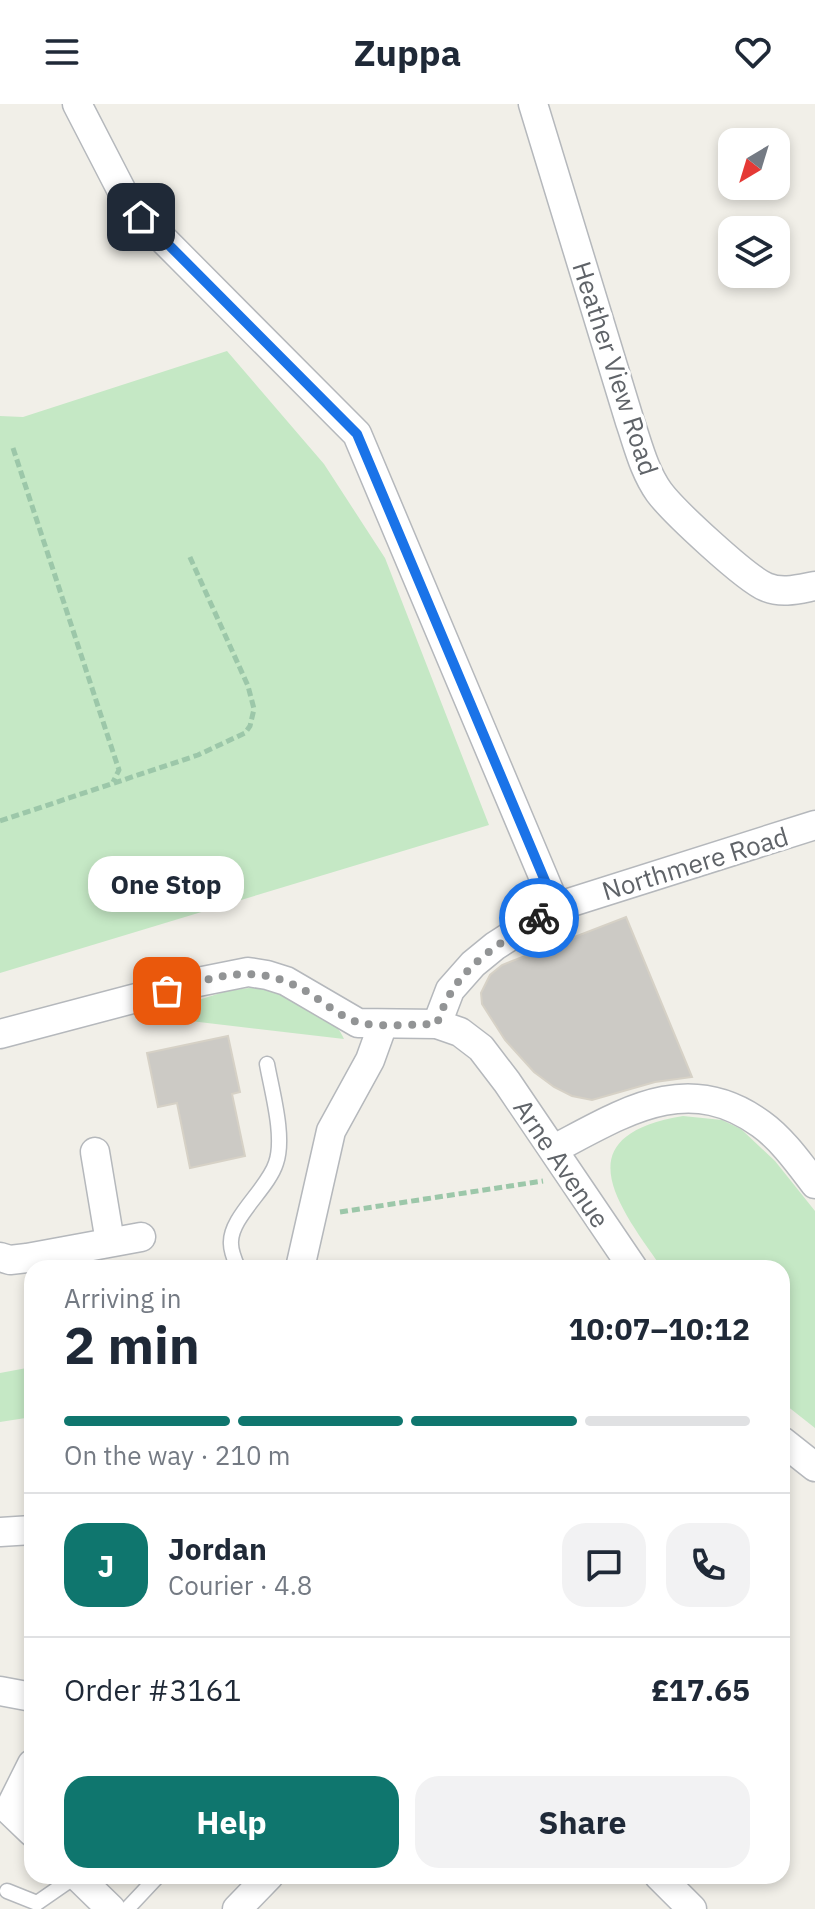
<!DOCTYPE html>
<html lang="en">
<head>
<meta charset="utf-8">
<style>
  body { margin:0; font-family:"IBM Plex Sans",sans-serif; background:#f2f2f3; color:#1f2937; height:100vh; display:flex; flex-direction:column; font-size:30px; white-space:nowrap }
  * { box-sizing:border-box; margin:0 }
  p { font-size:26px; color:#747a83 }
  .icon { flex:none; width:44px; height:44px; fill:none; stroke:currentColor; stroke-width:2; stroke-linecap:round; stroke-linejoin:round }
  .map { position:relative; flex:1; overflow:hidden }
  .details { position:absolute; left:24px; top:1156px; width:766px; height:624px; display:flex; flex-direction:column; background:#fff; border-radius:24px; box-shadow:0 4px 12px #0003 }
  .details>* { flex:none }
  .needle { width:52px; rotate:218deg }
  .fabs { position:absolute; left:718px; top:24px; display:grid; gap:16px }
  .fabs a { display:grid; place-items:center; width:72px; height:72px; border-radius:16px; background:#fff; box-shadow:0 4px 12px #0003; font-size:40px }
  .pin { position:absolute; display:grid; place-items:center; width:68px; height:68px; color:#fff; margin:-34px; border-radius:16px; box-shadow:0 4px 12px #0006 }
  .courier { position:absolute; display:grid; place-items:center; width:80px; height:80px; margin:-40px; border:6px solid #1a73e8; border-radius:50%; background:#fff; color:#222; box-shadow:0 2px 10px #0007 }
  .bubble { position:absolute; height:56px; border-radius:24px; background:#fff; box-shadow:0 4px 12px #0003; font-size:26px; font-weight:700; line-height:56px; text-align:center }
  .headline em { font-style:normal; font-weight:700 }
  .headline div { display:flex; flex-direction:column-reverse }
  .headline { display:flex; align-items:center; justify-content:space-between; height:136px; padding:0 40px }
  h1 { font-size:52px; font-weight:700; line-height:60px }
  .bar { display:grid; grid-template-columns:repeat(4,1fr); gap:12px 8px; align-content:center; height:96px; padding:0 40px }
  .bar i { height:10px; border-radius:6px; background:#e0e1e3 }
  .bar .current { background:#0f766e }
  .bar p { grid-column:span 4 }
  .line { display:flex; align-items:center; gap:20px; padding:0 40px; border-top:2px solid #e0e1e3 }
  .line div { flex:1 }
  .round { display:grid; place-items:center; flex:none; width:84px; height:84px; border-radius:24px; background:#f2f2f3 }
  .cta { display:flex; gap:16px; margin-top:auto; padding:16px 40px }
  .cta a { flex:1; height:92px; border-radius:24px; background:#0f766e; color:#fff; font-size:32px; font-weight:700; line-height:92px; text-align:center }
  .cta a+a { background:#f2f2f3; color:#1f2937 }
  header { display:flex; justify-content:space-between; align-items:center; height:104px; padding:0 40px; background:#fff; font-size:36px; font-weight:700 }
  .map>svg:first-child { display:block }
  .green { fill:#c5e8c5 }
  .building { fill:#cccac5; stroke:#d6d1c6; stroke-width:2 }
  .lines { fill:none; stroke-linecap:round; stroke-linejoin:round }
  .lane-casing { stroke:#b5b8bc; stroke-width:17 }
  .street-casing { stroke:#b5b8bc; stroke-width:31 }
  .path { stroke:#9cc7a9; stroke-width:5; stroke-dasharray:8 4; stroke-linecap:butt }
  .lane { stroke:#fff; stroke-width:14 }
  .street { stroke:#fff; stroke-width:28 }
  .done { stroke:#929495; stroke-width:8; stroke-dasharray:0 14.4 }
  .route { stroke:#1a73e8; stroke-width:10 }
  .labels { text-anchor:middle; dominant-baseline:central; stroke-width:7; stroke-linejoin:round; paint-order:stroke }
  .street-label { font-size:26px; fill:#5f6368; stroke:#fff }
</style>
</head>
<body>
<header><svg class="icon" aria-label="menu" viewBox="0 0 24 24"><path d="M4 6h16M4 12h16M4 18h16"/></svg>Zuppa<svg class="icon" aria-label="heart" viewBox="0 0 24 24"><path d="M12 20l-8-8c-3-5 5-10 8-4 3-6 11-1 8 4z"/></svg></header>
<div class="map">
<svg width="815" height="1805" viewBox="0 0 815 1805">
  <rect width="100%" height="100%" fill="#f1efe8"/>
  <g class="green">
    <path d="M 227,247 L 324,360 L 385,454 L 489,721 L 0,869 L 0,312 L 23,313 Z"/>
    <path d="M 263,882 C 292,893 332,906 344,935 L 148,912 L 227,887 Z"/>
    <path d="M 683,1012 L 722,1016 L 741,1025 L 775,1057 L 815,1107 L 815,1324 L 782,1298 L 782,1164 L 662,1164 C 617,1100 564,1032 683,1012 Z"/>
    <path d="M 32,1263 L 32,1313 L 0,1318 L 0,1269 Z"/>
  </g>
  <g class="building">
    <path d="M 626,813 L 692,973 L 655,978 L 592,996 L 572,992 L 554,983 L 534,968 L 505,936 L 482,900 L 481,889 L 490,871 L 502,861 Z"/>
    <path d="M 228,932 L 240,988 L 232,990 L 245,1052 L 190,1064 L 177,999 L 158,1003 L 147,949 Z"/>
  </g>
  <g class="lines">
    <g class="lane-casing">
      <g id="lane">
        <path d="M 238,1164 C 235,1157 231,1148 231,1140 C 229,1114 268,1085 276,1059 C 285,1033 272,988 267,960"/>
        <path d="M 7,1787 L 37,1799 L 76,1772"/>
        <path d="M 127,1805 L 158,1772"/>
      </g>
    </g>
    <g class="street-casing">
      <g id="street">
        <path d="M 77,0 L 125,93 L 141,113 L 357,330 L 556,803"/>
        <path d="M 533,0 L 630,318 C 638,341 644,367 659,388 C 673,407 745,474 766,483 C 782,490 799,485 815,482"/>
        <path d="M 437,920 L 450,886 L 473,860 L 495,842 L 556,803 L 815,721"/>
        <path d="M 0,930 L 193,879 L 248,868 L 267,871 L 286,877 L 358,919 L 437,920 L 460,928 L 481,944 L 507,978 L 633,1164"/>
        <path d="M 554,1045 C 623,1009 687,966 761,1020 C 782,1035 799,1059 815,1080"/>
        <path d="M 95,1048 L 110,1138"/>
        <path d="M 0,1153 L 10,1156 L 27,1154 L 141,1133"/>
        <path d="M 300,1164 L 331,1027 L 370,956 L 383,920"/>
        <path d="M 782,1337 L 815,1363"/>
        <path d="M 0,1428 L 32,1426"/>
        <path d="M 0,1587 L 32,1593"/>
        <path d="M 32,1660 L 9,1706 L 32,1728"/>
        <path d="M 77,1772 L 111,1805"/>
        <path d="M 659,1772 L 692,1805"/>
        <path d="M 237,1805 L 269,1772"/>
      </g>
    </g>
    <g class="path">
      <path d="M 13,344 L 113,648 L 119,666 L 113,678"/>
      <path d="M 0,717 L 198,651 L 245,629 L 250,622 L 254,605 L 248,582 L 189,451"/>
      <path d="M 340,1108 L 543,1077"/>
    </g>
    <use href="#lane" class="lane"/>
    <use href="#street" class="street"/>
  </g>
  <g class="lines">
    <path class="done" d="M 167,887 C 220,871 258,858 309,889 C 325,899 339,912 357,918 C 375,924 417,920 437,920 C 455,863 493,845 539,814"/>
    <path class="route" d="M 141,113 L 357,330 L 556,803 L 539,814"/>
  </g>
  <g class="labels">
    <g class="street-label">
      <text transform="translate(616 264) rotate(72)">Heather View Road</text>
      <text transform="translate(695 759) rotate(-17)">Northmere Road</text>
      <text transform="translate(562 1059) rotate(56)">Arne Avenue</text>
    </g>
  </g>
</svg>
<div class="fabs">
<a><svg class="needle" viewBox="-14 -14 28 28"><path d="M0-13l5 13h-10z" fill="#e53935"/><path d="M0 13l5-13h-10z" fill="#747a83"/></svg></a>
<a><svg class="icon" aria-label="layers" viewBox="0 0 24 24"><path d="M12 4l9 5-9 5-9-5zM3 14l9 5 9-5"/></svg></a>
</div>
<div class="pin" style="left:167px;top:887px;background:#ea580c"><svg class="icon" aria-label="bag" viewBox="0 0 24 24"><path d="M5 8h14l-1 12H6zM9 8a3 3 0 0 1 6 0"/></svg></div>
<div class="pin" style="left:141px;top:113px;background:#1f2937"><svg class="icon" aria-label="home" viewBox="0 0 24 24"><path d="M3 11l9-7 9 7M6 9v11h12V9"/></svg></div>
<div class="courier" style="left:539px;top:814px"><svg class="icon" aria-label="bike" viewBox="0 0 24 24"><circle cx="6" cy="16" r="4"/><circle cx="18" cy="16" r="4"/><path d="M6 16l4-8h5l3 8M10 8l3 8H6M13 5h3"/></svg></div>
<div class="bubble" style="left:88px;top:752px;width:156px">One Stop</div>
<section class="details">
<div class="headline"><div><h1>2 min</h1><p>Arriving in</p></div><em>10:07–10:12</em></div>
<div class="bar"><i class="current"></i><i class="current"></i><i class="current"></i><i></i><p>On the way · 210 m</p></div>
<div class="line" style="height:144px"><b class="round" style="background:#0f766e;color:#fff">J</b><div><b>Jordan</b><p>Courier · 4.8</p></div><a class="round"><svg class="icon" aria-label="chat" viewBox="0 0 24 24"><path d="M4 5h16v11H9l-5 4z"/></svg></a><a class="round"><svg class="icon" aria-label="phone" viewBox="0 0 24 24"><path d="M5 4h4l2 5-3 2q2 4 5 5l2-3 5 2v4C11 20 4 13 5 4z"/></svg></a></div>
<div class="line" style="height:104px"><div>Order #3161</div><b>£17.65</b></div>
<div class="cta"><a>Help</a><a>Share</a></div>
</section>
</div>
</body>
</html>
